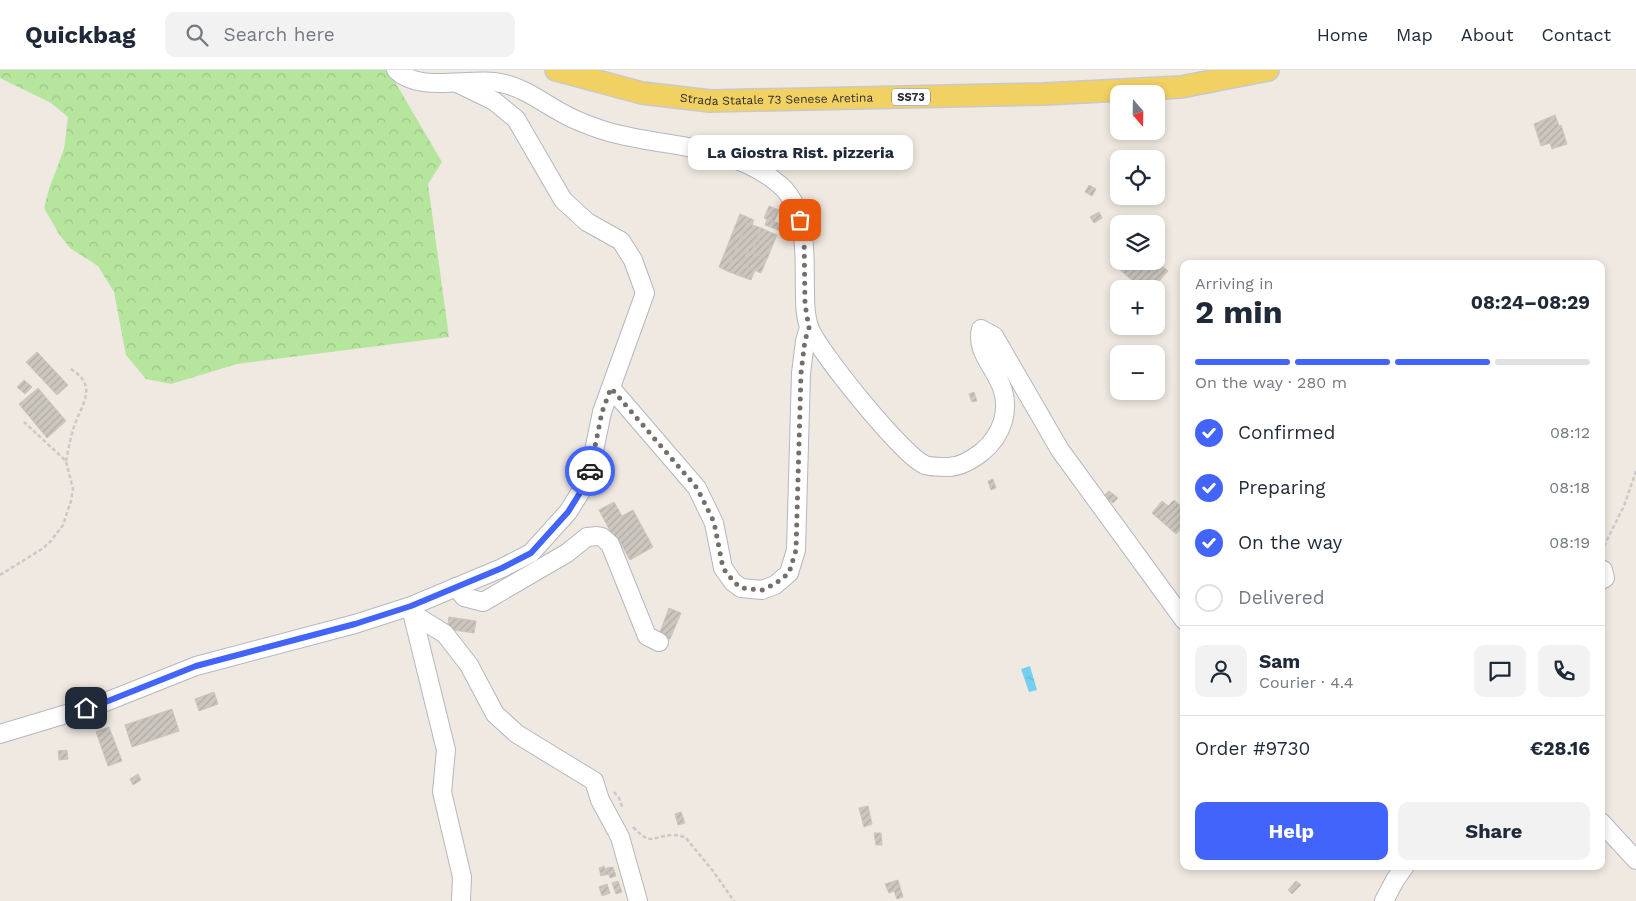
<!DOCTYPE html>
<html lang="en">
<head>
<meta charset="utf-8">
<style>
  body { margin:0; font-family:"Work Sans",sans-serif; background:#f2f2f3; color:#1f2937; height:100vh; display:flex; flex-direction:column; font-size:19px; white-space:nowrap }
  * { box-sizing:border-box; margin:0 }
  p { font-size:16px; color:#747a83 }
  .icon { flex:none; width:28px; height:28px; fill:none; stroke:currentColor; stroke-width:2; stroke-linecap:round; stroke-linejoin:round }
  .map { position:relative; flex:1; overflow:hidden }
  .details { position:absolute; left:1180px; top:190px; width:425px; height:610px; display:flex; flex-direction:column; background:#fff; border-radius:10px; box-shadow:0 2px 8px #0003 }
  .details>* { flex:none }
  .needle { width:32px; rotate:160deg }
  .tools { position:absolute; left:1110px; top:15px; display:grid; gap:10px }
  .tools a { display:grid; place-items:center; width:55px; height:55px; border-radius:10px; background:#fff; box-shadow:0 2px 8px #0003; font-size:25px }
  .pin { position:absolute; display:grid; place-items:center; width:42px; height:42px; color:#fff; margin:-21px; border-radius:10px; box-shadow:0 2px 8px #0006 }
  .courier { position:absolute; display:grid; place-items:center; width:50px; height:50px; margin:-25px; border:4px solid #4264fb; border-radius:50%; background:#fff; color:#222; box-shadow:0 1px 6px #0007 }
  .bubble { position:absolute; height:35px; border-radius:10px; background:#fff; box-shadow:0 2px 8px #0003; font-size:16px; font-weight:700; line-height:35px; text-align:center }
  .headline em { font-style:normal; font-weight:700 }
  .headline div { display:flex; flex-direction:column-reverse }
  .headline { display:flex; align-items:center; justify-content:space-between; height:85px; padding:0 15px }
  h1 { font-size:32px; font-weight:700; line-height:38px }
  .bar { display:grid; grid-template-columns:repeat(4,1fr); gap:8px 5px; align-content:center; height:60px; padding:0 15px }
  .bar i { height:6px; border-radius:4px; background:#e0e1e3 }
  .bar .current { background:#4264fb }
  .bar p { grid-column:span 4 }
  .line { display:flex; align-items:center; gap:12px; padding:0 15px; border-top:1px solid #e0e1e3 }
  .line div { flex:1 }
  .round { display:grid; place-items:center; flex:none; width:52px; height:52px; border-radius:10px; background:#f2f2f3 }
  ol { padding:0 15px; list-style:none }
  li { display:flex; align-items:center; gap:15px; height:55px }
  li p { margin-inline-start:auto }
  li .icon { padding:5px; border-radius:50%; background:#4264fb; color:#fff; stroke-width:4 }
  li:last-child { color:#747a83 }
  li i { width:28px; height:28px; border:2px solid #e0e1e3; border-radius:50% }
  .cta { display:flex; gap:10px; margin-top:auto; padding:10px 15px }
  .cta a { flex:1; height:58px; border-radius:10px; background:#4264fb; color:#fff; font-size:20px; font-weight:700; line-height:58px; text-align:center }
  .cta a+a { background:#f2f2f3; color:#1f2937 }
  header { display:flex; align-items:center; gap:30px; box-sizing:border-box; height:70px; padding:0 25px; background:#fff; border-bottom:1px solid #e0e1e3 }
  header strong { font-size:24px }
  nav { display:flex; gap:28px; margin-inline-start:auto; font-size:18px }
  .search { width:350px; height:45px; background:#f2f2f3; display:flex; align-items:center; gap:12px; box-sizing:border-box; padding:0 18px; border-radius:10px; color:#747a83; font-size:19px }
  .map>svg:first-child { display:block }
  .forest { fill:url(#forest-crowns) }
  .water { fill:url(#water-ripples) }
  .building { fill:url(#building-hatch); stroke:#cbc5ba }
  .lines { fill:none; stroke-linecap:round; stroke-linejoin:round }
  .minor-casing { stroke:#b4b7c1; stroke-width:20 }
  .major-casing { stroke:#c9c9c9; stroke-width:24 }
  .path { stroke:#c9c9c9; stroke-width:2.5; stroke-dasharray:4 2.5; stroke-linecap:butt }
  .minor { stroke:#fff; stroke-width:18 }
  .major { stroke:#f2d163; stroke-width:21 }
  .done { stroke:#726f6d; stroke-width:5; stroke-dasharray:0 9 }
  .route { stroke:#4264fb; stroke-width:6 }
  .labels { text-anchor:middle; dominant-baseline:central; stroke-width:4; stroke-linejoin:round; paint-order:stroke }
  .shield { fill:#fff; stroke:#6d6d6d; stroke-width:1 }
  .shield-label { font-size:11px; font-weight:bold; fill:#2e2e2e }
  .street-label { font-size:12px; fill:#2e2e2e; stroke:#fff }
</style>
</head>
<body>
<header>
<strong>Quickbag</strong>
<div class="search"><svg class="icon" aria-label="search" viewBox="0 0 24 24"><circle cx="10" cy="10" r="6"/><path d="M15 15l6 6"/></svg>Search here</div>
<nav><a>Home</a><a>Map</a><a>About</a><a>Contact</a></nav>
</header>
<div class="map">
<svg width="1636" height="831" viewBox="0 0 1636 831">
  <defs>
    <pattern id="forest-crowns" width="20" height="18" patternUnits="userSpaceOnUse" patternTransform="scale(1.25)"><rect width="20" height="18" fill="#b6e59e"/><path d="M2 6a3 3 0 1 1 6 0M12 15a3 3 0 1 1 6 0" fill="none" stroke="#9dc588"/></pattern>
    <pattern id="water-ripples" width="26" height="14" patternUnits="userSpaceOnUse" patternTransform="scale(1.25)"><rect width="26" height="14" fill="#75cff0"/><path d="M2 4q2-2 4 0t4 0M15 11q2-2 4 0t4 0" fill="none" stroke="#66b2ce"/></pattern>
    <pattern id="building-hatch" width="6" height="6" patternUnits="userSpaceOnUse" patternTransform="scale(1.25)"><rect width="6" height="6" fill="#cbc7bf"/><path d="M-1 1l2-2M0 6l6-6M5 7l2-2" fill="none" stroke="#afaba4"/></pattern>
  </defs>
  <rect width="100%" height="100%" fill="#efe9e1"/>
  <path class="forest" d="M 0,0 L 388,0 L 442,92 L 428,114 L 449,267 L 237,294 L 171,314 L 146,309 L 126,285 L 114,222 L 98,196 L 70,178 L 59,164 L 44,138 L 49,119 L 64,79 L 68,47 L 51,33 L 0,8 Z"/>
  <path class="water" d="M 1030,596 L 1037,620 L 1029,622 L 1021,599 Z"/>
  <g class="building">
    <path d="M 1555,45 L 1559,56 L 1561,55 L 1567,74 L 1552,79 L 1550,73 L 1541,76 L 1534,54 Z"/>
    <path d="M 1089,115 L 1096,119 L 1092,126 L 1085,122 Z"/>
    <path d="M 769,136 L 779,140 L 774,152 L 764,148 Z"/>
    <path d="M 1099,142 L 1102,148 L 1094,153 L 1090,147 Z"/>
    <path d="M 740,144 L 754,150 L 752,155 L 747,153 L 727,201 L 719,197 Z"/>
    <path d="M 767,149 L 783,155 L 781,161 L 765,155 Z"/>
    <path d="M 747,153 L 761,158 L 751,183 L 748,181 L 742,195 L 744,196 L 740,206 L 727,201 Z"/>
    <path d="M 761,158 L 777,165 L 772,177 L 757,170 Z"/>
    <path d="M 757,170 L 772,177 L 767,189 L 751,183 Z"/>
    <path d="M 748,181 L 767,189 L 761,203 L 742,195 Z"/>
    <path d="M 1123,191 L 1156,191 L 1168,201 L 1152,219 L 1142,219 L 1117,197 Z"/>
    <path d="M 744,196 L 755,200 L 751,210 L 740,206 Z"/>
    <path d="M 37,282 L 68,315 L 57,325 L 26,292 Z"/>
    <path d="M 24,310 L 32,317 L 25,324 L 17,317 Z"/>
    <path d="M 38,318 L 66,351 L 47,368 L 19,334 Z"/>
    <path d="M 974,322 L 977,331 L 972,332 L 969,324 Z"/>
    <path d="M 993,409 L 996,418 L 991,420 L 988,411 Z"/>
    <path d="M 1109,421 L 1118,428 L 1113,433 L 1104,426 Z"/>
    <path d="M 1174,430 L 1184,439 L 1184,455 L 1176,464 L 1152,443 L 1162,431 L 1168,436 Z"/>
    <path d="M 614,432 L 622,446 L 633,440 L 653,477 L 630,490 L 620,472 L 617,474 L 599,440 Z"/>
    <path d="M 669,538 L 681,543 L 670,569 L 659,565 Z"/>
    <path d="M 449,547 L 476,551 L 474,563 L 447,559 Z"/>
    <path d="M 214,622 L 218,634 L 199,641 L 195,629 Z"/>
    <path d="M 172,639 L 179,661 L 132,677 L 125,655 Z"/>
    <path d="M 109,657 L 122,691 L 108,696 L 96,662 Z"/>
    <path d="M 67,680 L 68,689 L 59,690 L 58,681 Z"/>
    <path d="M 138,704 L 141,710 L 133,715 L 130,709 Z"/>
    <path d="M 868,736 L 872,754 L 864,757 L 859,738 Z"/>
    <path d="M 681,742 L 685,753 L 678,755 L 675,744 Z"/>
    <path d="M 874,763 L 881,763 L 882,775 L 876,775 Z"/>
    <path d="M 604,796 L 605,799 L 607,798 L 609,804 L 601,806 L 599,798 Z"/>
    <path d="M 613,797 L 616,806 L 610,808 L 607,798 Z"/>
    <path d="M 898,810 L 903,827 L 897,829 L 894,821 L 889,823 L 885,814 Z"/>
    <path d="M 618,811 L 622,822 L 616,824 L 612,813 Z"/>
    <path d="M 1296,811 L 1301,815 L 1292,824 L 1288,820 Z"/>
    <path d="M 607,814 L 610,823 L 602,826 L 599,817 Z"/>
  </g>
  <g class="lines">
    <g class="minor-casing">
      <g id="minor">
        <path d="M 396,0 C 421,25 473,5 505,14 C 530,20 552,40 576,50 C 590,56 606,62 621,65 C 676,78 735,76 780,115 C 809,141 804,187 805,222 C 805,233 805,248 810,259 C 819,282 904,387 925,395 C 931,397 942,397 948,397 C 960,397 973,389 982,382 C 993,373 999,364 1003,351 C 1015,307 973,291 981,259 L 994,266 L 1060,380 L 1184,550"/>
        <path d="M 611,318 L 697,418 L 714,453 L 723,498 L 733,512 L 741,518 L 762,520 L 775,515 L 789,503 L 796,480 L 801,303 L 805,271 L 809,258"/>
        <path d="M 1601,499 L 1603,500 L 1605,508 L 1601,510"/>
        <path d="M 456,517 L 464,527 L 483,532 L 567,483 L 587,467 L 597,466 L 602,467 L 610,474 L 647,566 L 659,572"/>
        <path d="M 411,538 L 446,680 L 442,722 L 462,807 L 461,831"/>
        <path d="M 413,544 L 445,564 L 469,595 L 495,644 L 517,664 L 594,711 L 600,730 L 620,767 L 638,831"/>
        <path d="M 0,664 L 103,633 L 196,596 L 355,554 L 411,536 L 502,498 L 531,483 L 568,442 L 588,410 L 602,342 L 645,223 L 633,190 L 621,171 L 587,152 L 563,130 L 516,49 L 494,31 L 459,14"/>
        <path d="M 1601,752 L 1636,790"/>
        <path d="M 1384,831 L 1395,810 L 1405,796"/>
      </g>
    </g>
    <g class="major-casing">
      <g id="major">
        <path id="s1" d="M 556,0 L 642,23 L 710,31 L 1044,24 L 1181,17 L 1268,0"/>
      </g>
    </g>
    <g class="path">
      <path d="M 66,391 C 68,381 70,370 73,360 C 80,335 101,316 69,298"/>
      <path d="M 1601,482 L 1624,436 L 1636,401"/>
      <path d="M 0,505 L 42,479 L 50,472 L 63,455 L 71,431 L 73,419 L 66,391 L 24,352"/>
      <path d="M 614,722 L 619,728 L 622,737"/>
      <path d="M 633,757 C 652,777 651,766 673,765 C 677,765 681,766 685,767 L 713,801 L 734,831"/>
    </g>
    <use href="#minor" class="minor"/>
    <use href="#major" class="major"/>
  </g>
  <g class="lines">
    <path class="done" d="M 590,401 L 602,342 L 611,318 L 697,418 L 714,452 L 723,498 L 734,512 L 741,518 L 762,520 L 775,514 L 789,503 L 796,480 L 801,303 L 805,270 L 809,258 L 805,234 L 804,163 L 800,150"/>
    <path class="route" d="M 86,638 L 103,633 L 196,596 L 355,554 L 411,536 L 502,498 L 531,483 L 568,442 L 588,410 L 590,401"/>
  </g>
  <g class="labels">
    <rect class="shield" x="892" y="18.5" width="38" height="17" rx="4"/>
    <g class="shield-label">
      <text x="911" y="27">SS73</text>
    </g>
    <g class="street-label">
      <text stroke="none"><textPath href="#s1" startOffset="224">Strada Statale 73 Senese Aretina</textPath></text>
    </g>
  </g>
</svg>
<div class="tools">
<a><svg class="needle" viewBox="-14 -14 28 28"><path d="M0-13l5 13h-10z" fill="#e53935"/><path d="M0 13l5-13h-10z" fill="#747a83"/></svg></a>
<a><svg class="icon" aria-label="locate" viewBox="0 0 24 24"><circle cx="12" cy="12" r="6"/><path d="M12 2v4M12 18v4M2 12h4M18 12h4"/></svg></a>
<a><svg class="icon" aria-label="layers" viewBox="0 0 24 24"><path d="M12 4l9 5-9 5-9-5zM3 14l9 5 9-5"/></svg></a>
<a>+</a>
<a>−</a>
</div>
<div class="pin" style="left:800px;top:150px;background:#ea580c"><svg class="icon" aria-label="bag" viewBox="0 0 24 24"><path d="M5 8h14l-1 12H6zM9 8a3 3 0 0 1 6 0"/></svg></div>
<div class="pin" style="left:86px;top:638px;background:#1f2937"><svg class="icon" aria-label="home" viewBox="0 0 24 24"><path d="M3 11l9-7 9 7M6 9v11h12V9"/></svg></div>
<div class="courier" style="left:590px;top:401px"><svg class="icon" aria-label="car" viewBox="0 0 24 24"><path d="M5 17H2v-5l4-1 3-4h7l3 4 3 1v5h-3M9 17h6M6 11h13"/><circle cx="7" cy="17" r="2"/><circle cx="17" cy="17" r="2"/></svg></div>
<div class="bubble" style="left:688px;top:65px;width:225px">La Giostra Rist. pizzeria</div>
<section class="details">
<div class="headline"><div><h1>2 min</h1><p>Arriving in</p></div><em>08:24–08:29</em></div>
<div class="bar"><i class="current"></i><i class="current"></i><i class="current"></i><i></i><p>On the way · 280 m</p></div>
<ol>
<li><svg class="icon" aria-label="check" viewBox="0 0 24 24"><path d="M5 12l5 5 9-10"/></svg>Confirmed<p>08:12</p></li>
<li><svg class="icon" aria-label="check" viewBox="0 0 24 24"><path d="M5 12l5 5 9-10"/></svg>Preparing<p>08:18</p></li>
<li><svg class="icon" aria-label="check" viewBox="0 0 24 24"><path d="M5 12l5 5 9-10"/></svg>On the way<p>08:19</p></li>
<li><i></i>Delivered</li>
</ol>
<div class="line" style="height:90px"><a class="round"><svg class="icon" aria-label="person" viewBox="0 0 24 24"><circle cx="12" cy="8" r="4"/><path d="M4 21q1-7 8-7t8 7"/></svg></a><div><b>Sam</b><p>Courier · 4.4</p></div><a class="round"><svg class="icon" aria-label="chat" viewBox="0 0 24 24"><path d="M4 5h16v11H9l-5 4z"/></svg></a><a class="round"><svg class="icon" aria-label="phone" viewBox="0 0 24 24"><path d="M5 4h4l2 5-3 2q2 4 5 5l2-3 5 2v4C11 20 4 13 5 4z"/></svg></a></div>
<div class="line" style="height:65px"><div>Order #9730</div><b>€28.16</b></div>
<div class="cta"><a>Help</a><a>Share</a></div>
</section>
</div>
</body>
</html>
